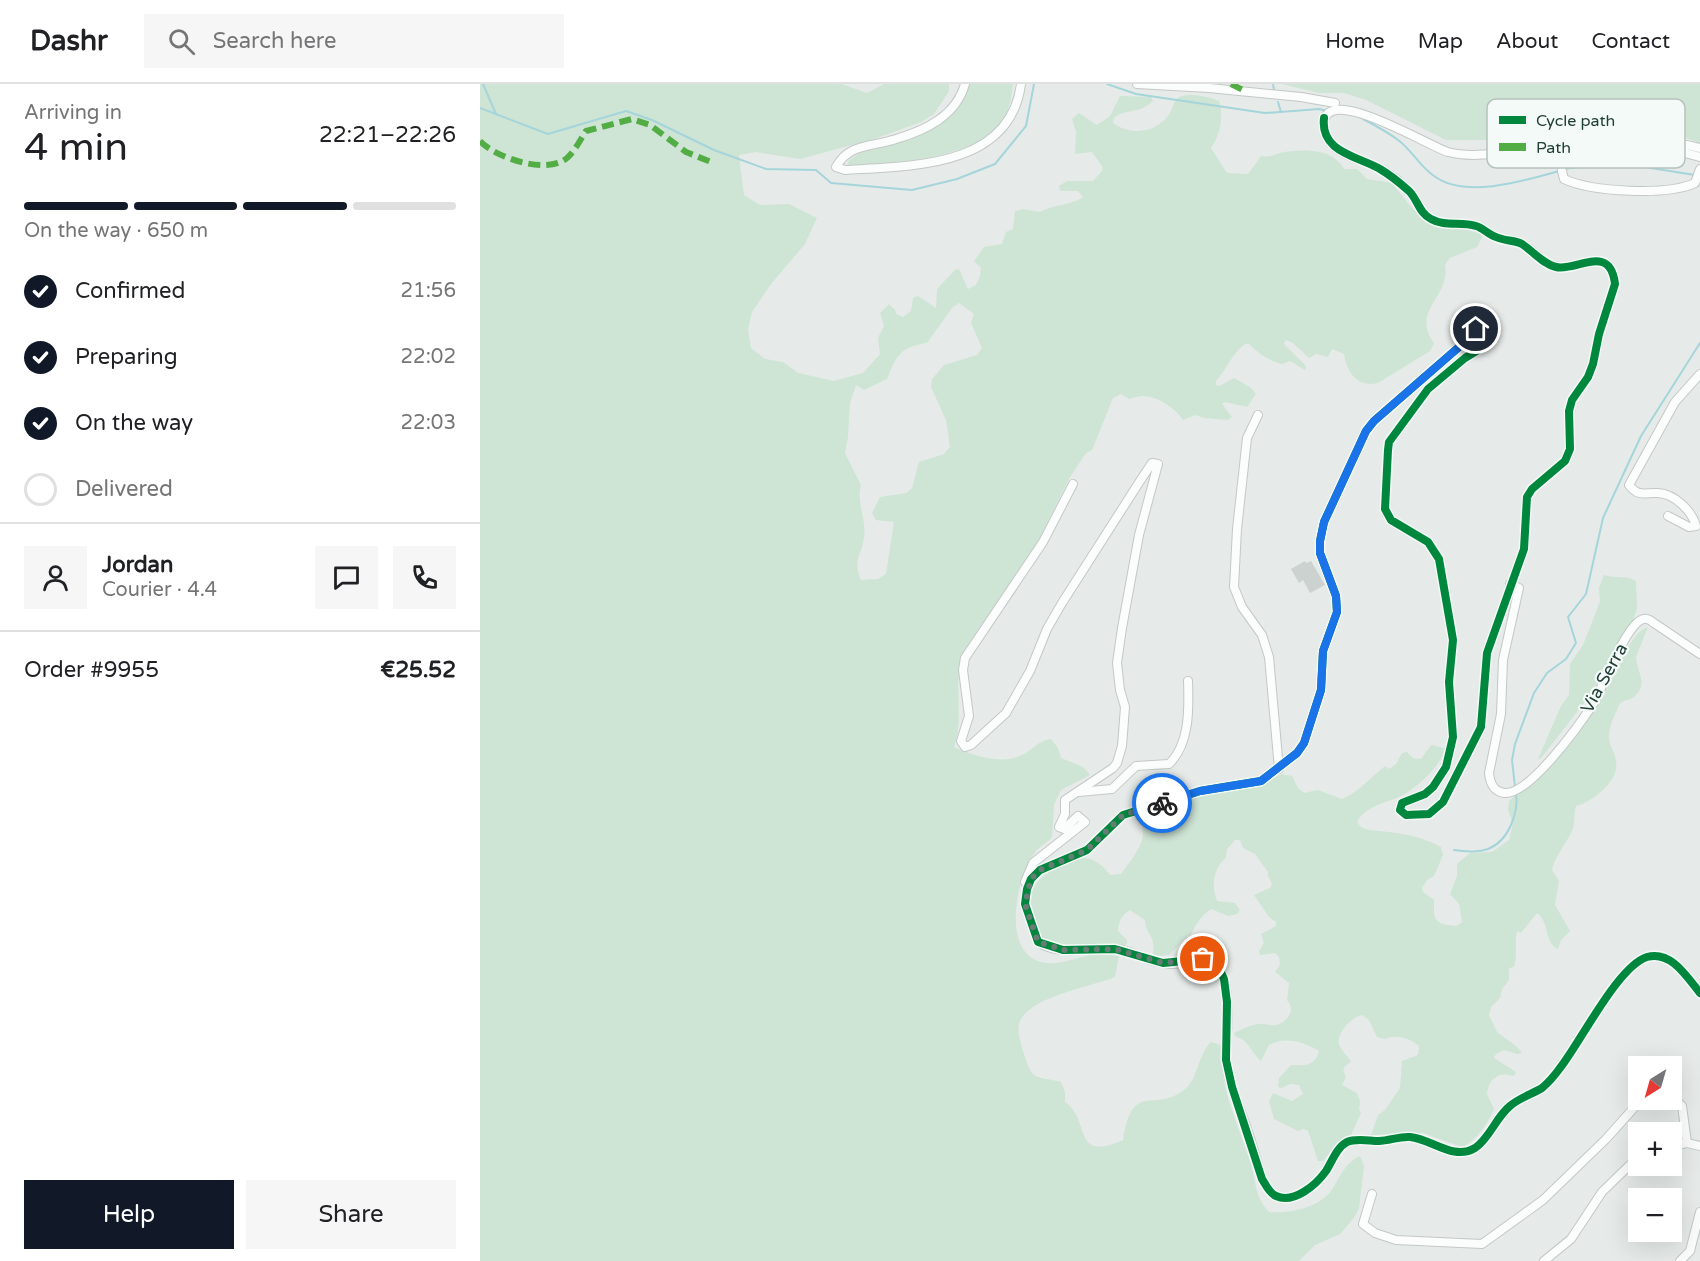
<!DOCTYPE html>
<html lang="en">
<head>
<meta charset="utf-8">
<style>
  body { margin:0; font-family:"Varela Round",sans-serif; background:#f6f6f6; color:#202124; height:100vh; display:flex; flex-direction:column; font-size:22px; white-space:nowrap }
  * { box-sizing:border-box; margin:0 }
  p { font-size:20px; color:#757577 }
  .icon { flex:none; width:33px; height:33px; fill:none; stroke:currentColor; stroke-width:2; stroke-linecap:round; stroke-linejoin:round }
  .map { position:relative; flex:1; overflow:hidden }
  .sheet { display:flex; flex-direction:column; background:#fff; width:480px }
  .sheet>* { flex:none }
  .needle { width:39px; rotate:217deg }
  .fabs { position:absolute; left:1148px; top:972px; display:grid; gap:12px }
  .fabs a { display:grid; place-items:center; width:54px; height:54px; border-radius:0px; background:#fff; box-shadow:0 6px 24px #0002; font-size:30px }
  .pin { position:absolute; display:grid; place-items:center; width:51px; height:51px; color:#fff; margin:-26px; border:3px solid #fff; border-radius:50%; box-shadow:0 2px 6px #0007 }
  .courier { position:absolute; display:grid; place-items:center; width:60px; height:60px; margin:-30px; border:4px solid #1a73e8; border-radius:50%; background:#fff; color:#222; box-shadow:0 2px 8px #0007 }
  .headline em { font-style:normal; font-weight:600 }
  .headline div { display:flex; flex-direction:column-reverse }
  .headline { display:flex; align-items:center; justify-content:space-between; height:102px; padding:0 24px }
  h1 { font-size:39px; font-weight:600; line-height:45px }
  .bar { display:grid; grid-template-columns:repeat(4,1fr); gap:9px 6px; align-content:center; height:72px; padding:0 24px }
  .bar i { height:8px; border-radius:4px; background:#e0e0e0 }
  .bar .active { background:#111827 }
  .bar p { grid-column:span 4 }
  .line { display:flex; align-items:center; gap:15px; padding:0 24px; border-top:2px solid #e0e0e0 }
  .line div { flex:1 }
  .round { display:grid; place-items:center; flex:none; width:63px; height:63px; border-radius:0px; background:#f6f6f6 }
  ol { padding:0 24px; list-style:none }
  li { display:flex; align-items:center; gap:18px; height:66px }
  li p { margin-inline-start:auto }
  li .icon { padding:6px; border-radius:50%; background:#111827; color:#fff; stroke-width:4 }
  li:last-child { color:#757577 }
  li i { width:33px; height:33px; border:3px solid #e0e0e0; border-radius:50% }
  .primary-button { display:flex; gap:12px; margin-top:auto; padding:12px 24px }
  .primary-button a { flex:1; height:69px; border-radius:0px; background:#111827; color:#fff; font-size:24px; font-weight:600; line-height:69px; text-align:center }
  .primary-button a+a { background:#f6f6f6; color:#202124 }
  header { display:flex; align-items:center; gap:36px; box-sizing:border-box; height:84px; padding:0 30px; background:#fff; border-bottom:2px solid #e0e0e0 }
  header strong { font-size:28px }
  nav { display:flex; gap:33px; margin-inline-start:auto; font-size:21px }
  .search { width:420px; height:54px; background:#f6f6f6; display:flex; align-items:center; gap:15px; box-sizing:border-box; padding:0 21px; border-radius:0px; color:#757577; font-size:22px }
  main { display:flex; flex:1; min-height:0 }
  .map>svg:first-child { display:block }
  .green { fill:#cee4d5; fill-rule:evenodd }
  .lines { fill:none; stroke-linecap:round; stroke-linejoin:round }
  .stream { stroke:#a5d5da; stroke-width:2 }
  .building { fill:#ccd2cf }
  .minor-casing { stroke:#c3c8c6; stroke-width:10 }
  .minor { stroke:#fbfcfc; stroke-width:8 }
  .quiet { stroke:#53ad45; stroke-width:6; stroke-dasharray:12 6; stroke-linecap:butt }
  .cycleway-casing { stroke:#f4faf7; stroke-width:11 }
  .cycleway { stroke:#00873e; stroke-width:8 }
  .done { stroke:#677c75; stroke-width:6; stroke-dasharray:0 10.8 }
  .route { stroke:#1a73e8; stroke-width:8 }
  .labels { text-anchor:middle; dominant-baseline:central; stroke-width:4.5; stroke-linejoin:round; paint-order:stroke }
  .street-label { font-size:18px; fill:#224037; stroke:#f4faf7 }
  .key { fill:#f4faf7; stroke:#b5c2bd; stroke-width:1.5 }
  .key-label { font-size:16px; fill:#224037 }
</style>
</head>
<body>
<header>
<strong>Dashr</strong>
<div class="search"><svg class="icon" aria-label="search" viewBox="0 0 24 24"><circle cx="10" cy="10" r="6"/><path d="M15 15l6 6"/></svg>Search here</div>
<nav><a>Home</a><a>Map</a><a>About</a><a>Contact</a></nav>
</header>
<main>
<section class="sheet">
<div class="headline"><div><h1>4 min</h1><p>Arriving in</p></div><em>22:21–22:26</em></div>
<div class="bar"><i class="active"></i><i class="active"></i><i class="active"></i><i></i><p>On the way · 650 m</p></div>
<ol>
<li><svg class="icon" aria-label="check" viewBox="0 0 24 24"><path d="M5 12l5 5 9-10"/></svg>Confirmed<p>21:56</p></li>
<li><svg class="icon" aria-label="check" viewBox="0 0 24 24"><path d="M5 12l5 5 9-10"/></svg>Preparing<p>22:02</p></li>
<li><svg class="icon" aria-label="check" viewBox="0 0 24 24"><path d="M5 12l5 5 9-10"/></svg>On the way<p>22:03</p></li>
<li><i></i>Delivered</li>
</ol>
<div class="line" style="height:108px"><a class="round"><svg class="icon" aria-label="person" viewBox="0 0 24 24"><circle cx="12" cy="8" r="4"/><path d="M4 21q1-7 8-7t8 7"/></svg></a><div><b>Jordan</b><p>Courier · 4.4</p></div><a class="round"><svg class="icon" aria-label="chat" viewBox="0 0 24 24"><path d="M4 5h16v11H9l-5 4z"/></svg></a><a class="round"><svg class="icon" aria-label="phone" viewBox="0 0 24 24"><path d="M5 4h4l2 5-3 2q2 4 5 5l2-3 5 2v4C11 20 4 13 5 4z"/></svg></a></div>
<div class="line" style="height:78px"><div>Order #9955</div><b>€25.52</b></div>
<div class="primary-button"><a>Help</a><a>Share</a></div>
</section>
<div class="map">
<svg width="1220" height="1177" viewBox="0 0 1220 1177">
  <rect width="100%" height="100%" fill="#e6ebe9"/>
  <g class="green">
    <path d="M 0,0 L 362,0 L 387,9 L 404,0 L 469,0 L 469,7 L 454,30 L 441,38 L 394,55 L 320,75 L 276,68 L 259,71 L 264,111 L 280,121 L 309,120 L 337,134 L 325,160 L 291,200 L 272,228 L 268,246 L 271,264 L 285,275 L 303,278 L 318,289 L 354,297 L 383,289 L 400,270 L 398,254 L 404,242 L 400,229 L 409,220 L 415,226 L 416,230 L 423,233 L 431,227 L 433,214 L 438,212 L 456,224 L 457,205 L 475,186 L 479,185 L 488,205 L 496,201 L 500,192 L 501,184 L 494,177 L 504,163 L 522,160 L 526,148 L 533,145 L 535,127 L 543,125 L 560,128 C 574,120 590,122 603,113 L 598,107 L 580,107 L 579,102 L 587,97 L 613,97 L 622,87 L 622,82 L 612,68 L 595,70 L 596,48 L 592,35 L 599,29 L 617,41 L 630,32 L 640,12 L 671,13 L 673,17 C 658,31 645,24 634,34 L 633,39 C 651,52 674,49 688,32 C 692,27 693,19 697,15 C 705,7 730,13 739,17 C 744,31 740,52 731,64 L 747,89 L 768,90 L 781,72 C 791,74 795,70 804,68 C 825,65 853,64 864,85 L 877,85 L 887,95 L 912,99 C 928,119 939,138 966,143 C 979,146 990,145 1003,151 L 997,163 L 970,174 L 965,181 C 971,213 930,226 954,259 L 950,267 L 898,299 C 878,304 867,289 864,270 L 852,265 L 848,273 L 836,270 L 829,274 L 813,259 L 806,256 L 804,260 L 826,282 L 825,286 L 810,277 L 802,280 C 789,277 779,270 769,260 L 765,260 C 752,269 747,285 736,297 L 736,301 L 740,302 L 754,294 L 770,303 L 776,310 L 767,323 L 745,318 L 742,320 L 752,333 L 748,336 L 724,334 L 715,331 L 703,336 C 696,325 678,312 663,312 C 659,312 653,314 649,315 L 641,310 L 633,314 L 612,366 L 606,369 L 590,393 L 557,459 L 481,573 C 474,604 484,634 474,663 C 493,672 522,681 542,671 C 554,665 558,657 571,655 L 578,664 L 581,674 L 603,683 L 610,691 L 581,706 L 574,721 L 572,753 C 567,759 559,763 555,768 C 536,793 521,868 561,878 C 579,883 598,872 616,870 C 623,870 631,871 639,872 L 635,893 C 611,903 546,913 539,940 C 537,949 541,959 543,967 C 553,999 554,991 581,998 L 585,1008 L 585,1018 C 612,1037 591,1079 643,1056 C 653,995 673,1030 704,1006 C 718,996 717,972 731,958 L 741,961 C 739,1002 757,1038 770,1077 C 776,1096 774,1112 789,1128 C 810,1130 842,1123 853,1104 C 861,1091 865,1079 880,1072 L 884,1082 L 879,1124 L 874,1134 L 860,1150 L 835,1161 L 819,1177 L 0,1177 ZM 479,219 L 494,230 L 491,239 L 502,264 L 497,271 L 464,281 L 452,295 L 451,303 L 466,336 L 470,363 L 464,370 L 439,378 L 432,404 L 426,409 L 400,413 L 392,429 L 396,436 L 414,438 L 406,490 L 398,495 L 381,496 C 372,475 382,471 384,454 C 387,436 376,419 381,401 L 365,369 L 368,353 L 370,319 L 376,301 L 384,306 L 407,295 C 417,271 420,263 447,259 L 472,224 Z"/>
    <path d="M 480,0 L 533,0 C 531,14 529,33 518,43 C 482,77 420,77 373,82 L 367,80 C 376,66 394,66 409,62 C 439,53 482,39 480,0 Z"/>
    <path d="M 802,0 L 1220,0 L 1220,59 L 1181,45 L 1156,43 L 1111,57 L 1066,61 L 1043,56 L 966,56 L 886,16 L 864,9 L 839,9 Z"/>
    <path d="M 1124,491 C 1136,495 1147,491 1156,497 L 1157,524 L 1153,537 L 1111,610 L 1061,674 L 1058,675 L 1081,622 L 1089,611 L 1090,580 L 1103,561 L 1113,536 L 1120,517 L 1119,504 Z"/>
    <path d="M 1168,543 L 1156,573 C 1157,589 1169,600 1154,613 C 1150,616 1144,616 1140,619 C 1136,629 1130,639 1129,650 C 1128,662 1135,667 1136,677 C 1140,697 1112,718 1096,722 C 1093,730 1096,739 1092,747 C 1086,760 1075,772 1072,786 L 1079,797 L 1075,821 L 1090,847 L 1081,856 L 1078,865 C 1064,859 1070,838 1057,829 L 1041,849 L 1037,847 C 1034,859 1038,871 1034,883 L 1029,884 L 1029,896 L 1022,905 L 1020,914 L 1011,923 L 1009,931 L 1017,948 L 1036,962 L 1042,969 L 1038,970 L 1024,966 L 1016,970 L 1014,974 L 1036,988 L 1034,992 C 1020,987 1008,994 1007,1010 L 1014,1025 C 1009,1038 995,1058 982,1063 L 943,1049 L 891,1051 L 898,1031 L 905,1026 L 920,1004 L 922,977 L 938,971 L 939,962 C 930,954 916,950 905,955 L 897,953 L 889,936 L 882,931 C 872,933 856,949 859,960 C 861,967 867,971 871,977 C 864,984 861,983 866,993 L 862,1001 L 877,1009 L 880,1017 L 879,1025 L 881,1029 L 871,1051 L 857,1060 L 843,1077 L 838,1077 L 828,1047 L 824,1045 L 818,1047 L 794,1035 L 789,1017 L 793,1009 L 812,1017 L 823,1010 L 819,1001 L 810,1000 L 802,1004 L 798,1003 L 799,994 L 811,981 C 825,982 835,982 839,967 C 824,958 805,952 789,961 L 781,977 C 772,970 768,955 756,953 L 754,949 C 762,945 769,942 777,940 C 784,939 790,942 796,941 C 808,938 816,926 807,916 L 809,899 L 795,888 L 800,881 L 799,873 L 795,869 L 780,871 L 779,867 L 784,859 L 781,850 L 796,842 L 796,838 L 789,833 L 774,811 L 790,804 L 792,800 L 788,792 L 788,788 L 775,770 L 763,764 L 760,756 L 755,756 L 747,765 L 746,774 C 733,784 731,802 737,817 L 755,819 L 760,826 L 757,830 L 748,832 L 731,825 C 722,831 715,841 711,851 L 707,853 L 689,871 L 676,872 L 673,869 C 676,851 665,850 665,836 L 650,826 C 642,830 638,839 638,847 L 647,856 L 647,860 C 638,865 628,859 618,860 C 598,860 580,864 561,855 C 557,843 547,827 549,815 C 553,793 583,776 603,774 C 613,773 625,783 630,791 L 641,790 C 651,776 673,752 658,736 L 662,728 L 726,708 L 770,704 L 802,690 L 812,692 L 818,704 L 824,709 L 838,706 L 862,715 C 880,707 890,694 905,682 L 909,685 L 916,680 L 922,669 L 927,668 L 933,674 L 941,675 L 951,661 L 964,664 C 964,681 932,708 917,714 C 903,719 884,724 877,738 C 880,743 884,745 889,746 C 918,749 933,749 961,763 L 963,771 L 954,792 L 947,796 L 942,804 L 943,808 L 954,816 C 954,829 952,839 968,841 C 976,842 976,843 982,838 L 979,820 L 970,810 L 977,792 L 977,780 L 990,769 L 1012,768 L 1029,756 L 1033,739 L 1028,726 L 1029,717 C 1068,684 1107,635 1134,592 C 1143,576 1150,550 1168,543 Z"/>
  </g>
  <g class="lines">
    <g class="stream">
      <path d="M 3,0 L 16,30"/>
      <path d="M 627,0 L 656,10 L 785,29 L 839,25 L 848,27"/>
      <path d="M 793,0 L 794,6"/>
      <path d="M 798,18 L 801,28"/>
      <path d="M 0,24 L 68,50 L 146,27 L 172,36 L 234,66 L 286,85 L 336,86 L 351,99 L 432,106 L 477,95 L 515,80 L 546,42 L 554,0"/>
      <path d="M 883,35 C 894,41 908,48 918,56 C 932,66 939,82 954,92 C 985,115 1044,97 1079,87"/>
      <path d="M 1084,85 L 1133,78 L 1215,91"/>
      <path d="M 1035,703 L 1032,676 L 1035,660 L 1054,609 L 1067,589 L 1086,575 L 1096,559 L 1088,533 L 1106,510 L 1123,434 L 1161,352 L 1220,259"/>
      <path d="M 974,766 C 985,767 997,769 1008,765 C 1029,757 1039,728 1036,708"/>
    </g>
  </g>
  <path class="building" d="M 825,477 L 826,479 L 831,477 L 845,501 L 830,509 L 823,496 L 819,499 L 811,485 Z"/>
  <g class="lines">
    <g class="minor-casing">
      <g id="minor">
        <path d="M 485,0 C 476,32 446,46 416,55 C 392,63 369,59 356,83 L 365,86 C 431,82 530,84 541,0"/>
        <path d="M 657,0 L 729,4 L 821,13 L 855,19"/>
        <path d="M 1080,65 L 1080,79"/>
        <path d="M 1202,67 L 1207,61 L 1220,64"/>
        <path d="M 1220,73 C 1162,55 1095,64 1036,68 C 1014,69 990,74 968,68 C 948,62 848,0 844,38 C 841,68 879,74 899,84 C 910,90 923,100 931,109 C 939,117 939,128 949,134 C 963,142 979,139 994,142 C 1002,143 1009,151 1018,154 C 1025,156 1033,156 1040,159 C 1052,164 1060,177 1073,182 C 1094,189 1130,158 1135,200 L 1119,250 L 1113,280 L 1108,293 L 1092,316 L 1089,327 L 1090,365 L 1085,377 L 1052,405 L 1047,413 L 1044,465 L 1007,569 L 1001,643 L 963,718 L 949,730 L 926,731 L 920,726 L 922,719 L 945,710 L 953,703 L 966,683 L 973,653 L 969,598 L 973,556 L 959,475 L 948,458 L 911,436 L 905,425 L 908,366 L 909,358 L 948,305 L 985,274 L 1001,264 L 1005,256 L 1003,248 L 996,245 L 990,247 L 979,263 L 894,337 L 886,347 L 844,438 L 840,457 L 840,469 L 856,512 L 857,528 L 843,567 L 841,606 L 824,659 L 817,669 L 781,697 L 720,707 L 643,731 L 607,766 L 560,786 L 551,795 L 547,805 L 545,820 L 558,858 C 582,874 616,861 643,866 C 659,870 673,880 691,880 C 703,880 720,871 731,877 C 755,890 746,949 746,972 C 746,996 759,1020 766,1042 C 772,1059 777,1077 782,1095 C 786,1101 789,1109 796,1112 C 814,1120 836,1101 846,1087 C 852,1078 856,1064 867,1058 C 876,1054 889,1057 899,1057 C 909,1057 920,1052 930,1053 C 952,1055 973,1077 995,1064 C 1010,1054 1016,1033 1030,1022 C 1039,1014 1052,1010 1062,1004 C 1069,998 1075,991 1080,984 C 1100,959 1138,882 1167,873 C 1191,866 1207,893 1220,909"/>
        <path d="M 1082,87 L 1084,95 C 1112,108 1187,112 1215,99 L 1220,85"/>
        <path d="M 778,331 L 767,354 L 757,445 L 754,503 L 762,523 L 782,551 L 789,573 L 799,685"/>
        <path d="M 1188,432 L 1209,443 L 1216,442 C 1212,427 1195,410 1178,409 C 1165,408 1159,414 1149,401 L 1195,318 L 1220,290"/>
        <path d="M 1030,500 L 1039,504 L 1023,576 L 1021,630 L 1009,689 C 1010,699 1013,707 1024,709 C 1049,712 1100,640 1113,620 C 1123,602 1145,544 1161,536 C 1166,533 1170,536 1174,539 L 1220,570"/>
        <path d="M 599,708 L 632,705 L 656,682 L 689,680 C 710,660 709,624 708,597"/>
        <path d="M 545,798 L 553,779 L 605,738 L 598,732 L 584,745 L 579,743 L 585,730 L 585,716 L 633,684 L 637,679 L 642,662 L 645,623 L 640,606 L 637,579 L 642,544 L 659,451 L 678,380 L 672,379 L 660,397 L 582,519 L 567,545 L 550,587 L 526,629 L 491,661 L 485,663 L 481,657 L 489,632 L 483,586 L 485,574 L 563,458 L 593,400"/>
        <path d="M 1191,1011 L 1202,1022 L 1207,1059 L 1220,1062"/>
        <path d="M 1191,1062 L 1207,1059"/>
        <path d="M 892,1110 L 883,1140 L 895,1149 L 916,1156 L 1002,1160 L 1063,1116 L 1126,1055 L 1161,1016"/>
        <path d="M 1064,1177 L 1091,1155 L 1122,1108 L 1158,1073"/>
        <path d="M 1200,1177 L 1210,1167 L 1220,1128"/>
      </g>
    </g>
    <use href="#minor" class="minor"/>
    <g class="quiet">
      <path d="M 751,0 L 767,8"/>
      <path d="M 0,57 C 16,74 67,91 87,74 C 95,67 100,56 106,47 L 152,35 L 170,41 L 206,68 L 231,78"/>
    </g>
    <g class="cycleway-casing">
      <path id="cycleway" d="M 844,34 C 840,68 877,72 900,85 C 910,91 920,99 929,107 C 938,116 939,129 951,135 C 965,143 981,137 996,142 C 1003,144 1009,151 1016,153 C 1024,157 1035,156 1042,160 C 1054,168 1063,180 1076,183 C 1096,188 1130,158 1135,200 L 1119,250 L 1113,280 L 1108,293 L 1092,316 L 1089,327 L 1090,365 L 1085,377 L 1052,405 L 1047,413 L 1044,465 L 1007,569 L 1001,643 L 963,718 L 949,730 L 926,731 L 920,726 L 922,719 L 945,710 L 953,703 L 966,683 L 973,653 L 969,598 L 973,556 L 959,475 L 948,458 L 911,436 L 905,425 L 908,366 L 909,358 L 948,305 L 985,274 L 1001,264 L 1005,256 L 1003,248 L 996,245 L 990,247 L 979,263 L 894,337 L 886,347 L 844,438 L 840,457 L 840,469 L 856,512 L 857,528 L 843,567 L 841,606 L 824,659 L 817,669 L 781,697 L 720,707 L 643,731 L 607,766 L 560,786 L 551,795 L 547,805 L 545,820 L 558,858 L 583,866 L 635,865 L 683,879 L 723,875 L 732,877 L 740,886 L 744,895 L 747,918 L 746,976 L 752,1003 L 782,1095 C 786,1101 789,1109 796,1112 C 814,1120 836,1101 846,1087 C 852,1078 856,1064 867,1058 C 876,1054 889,1057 899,1057 C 909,1057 920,1052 930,1053 C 952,1055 973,1077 995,1064 C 1010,1054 1016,1033 1030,1022 C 1039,1014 1052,1010 1062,1004 C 1069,998 1075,991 1080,984 C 1100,959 1138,882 1167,873 C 1191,866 1207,893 1220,909"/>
    </g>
    <use href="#cycleway" class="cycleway"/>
  </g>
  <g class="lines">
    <path class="done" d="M 682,719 L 643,731 L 607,766 L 560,786 L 551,795 L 545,820 L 558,858 L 584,866 L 635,865 L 683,879 L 723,875"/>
    <path class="route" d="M 682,719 L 720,707 L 781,697 L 817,669 L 824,659 L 841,606 L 843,567 L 857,528 L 856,512 L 840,469 L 840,457 L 844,438 L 886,347 L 894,337 L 979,263 L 990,247 L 996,245"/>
  </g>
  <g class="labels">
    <g class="street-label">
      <text transform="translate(1124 594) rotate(-61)">Via Serra</text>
    </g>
  </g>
  <rect x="1007" y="15" width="198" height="69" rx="9" class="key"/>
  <rect x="1019" y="32" width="27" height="8" fill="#00873e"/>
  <rect x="1019" y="59" width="27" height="8" fill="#53ad45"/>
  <g class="key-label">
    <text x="1056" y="42">Cycle path</text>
    <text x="1056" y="69">Path</text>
  </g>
</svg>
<div class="fabs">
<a><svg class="needle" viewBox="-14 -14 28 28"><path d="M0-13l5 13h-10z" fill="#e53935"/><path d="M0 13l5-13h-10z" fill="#757577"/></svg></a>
<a>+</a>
<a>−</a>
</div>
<div class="pin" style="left:723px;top:875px;background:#ea580c"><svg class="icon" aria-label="bag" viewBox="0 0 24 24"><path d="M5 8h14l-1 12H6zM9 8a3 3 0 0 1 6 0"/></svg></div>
<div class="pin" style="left:996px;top:245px;background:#1f2937"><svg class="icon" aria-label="home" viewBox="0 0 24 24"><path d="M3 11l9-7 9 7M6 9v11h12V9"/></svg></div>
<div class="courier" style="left:682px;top:719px"><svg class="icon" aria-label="bike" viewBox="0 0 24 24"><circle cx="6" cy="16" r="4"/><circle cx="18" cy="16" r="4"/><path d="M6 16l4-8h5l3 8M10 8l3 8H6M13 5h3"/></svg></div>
</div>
</main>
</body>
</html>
